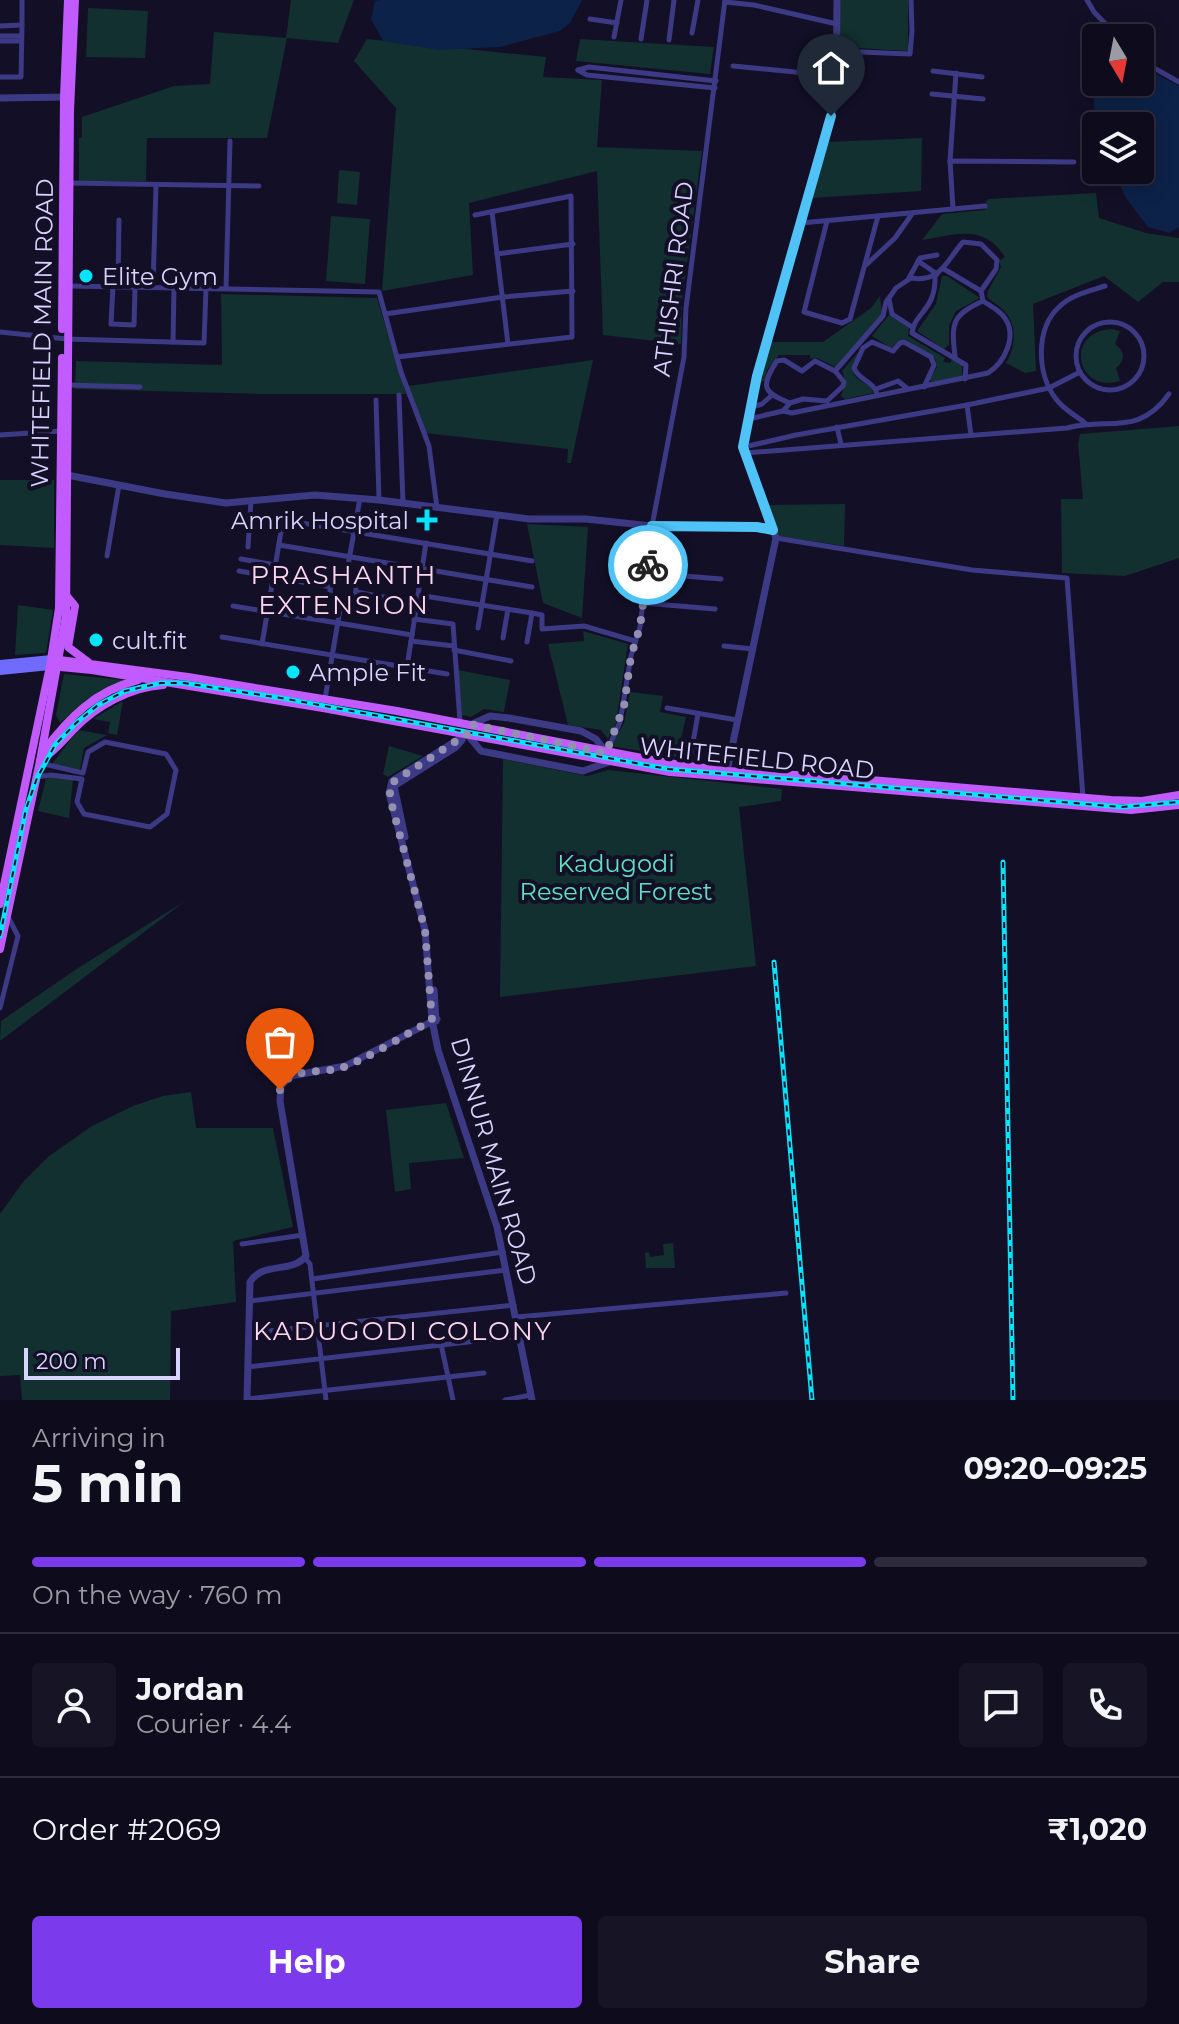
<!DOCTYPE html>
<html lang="en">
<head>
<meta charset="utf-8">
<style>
  body { margin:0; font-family:Montserrat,sans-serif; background:#171425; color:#f1f3f6; height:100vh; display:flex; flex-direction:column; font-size:30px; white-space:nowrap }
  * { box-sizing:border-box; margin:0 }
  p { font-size:26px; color:#9b9ba3 }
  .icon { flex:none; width:44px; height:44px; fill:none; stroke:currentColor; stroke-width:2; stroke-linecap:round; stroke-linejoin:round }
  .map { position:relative; height:1400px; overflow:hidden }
  .panel { display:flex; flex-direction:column; background:#0e0b1c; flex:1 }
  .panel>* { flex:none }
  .needle { width:52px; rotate:170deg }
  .tools { position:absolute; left:1082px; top:24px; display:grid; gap:16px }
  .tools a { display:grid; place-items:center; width:72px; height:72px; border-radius:8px; background:#0e0b1c; box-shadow:0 4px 20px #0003,0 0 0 2px #2e2b3b; font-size:40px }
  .scale { position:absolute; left:24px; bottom:20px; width:156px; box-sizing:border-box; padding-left:8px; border:4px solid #d9d4ff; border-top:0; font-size:22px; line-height:28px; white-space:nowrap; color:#d9d4ff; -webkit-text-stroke:6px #130f26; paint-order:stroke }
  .pin { position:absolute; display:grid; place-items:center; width:68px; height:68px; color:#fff; margin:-82px -34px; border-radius:50% 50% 50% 0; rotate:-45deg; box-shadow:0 0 8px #0007 }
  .pin .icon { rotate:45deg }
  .courier { position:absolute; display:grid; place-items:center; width:80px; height:80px; margin:-40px; border:6px solid #4fc3f7; border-radius:50%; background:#fff; color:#222; box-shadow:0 2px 10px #0007 }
  .head em { font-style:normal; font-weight:700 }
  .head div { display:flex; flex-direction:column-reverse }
  .head { display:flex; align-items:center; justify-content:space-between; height:136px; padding:0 32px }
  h1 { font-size:52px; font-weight:700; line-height:60px }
  .bar { display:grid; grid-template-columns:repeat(4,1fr); gap:12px 8px; align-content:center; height:96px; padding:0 32px }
  .bar i { height:10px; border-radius:6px; background:#2e2b3b }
  .bar .active { background:#7c3aed }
  .bar p { grid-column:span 4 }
  .line { display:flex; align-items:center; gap:20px; padding:0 32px; border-top:2px solid #2e2b3b }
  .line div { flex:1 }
  .round { display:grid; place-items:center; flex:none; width:84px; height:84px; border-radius:8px; background:#171425 }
  .button { display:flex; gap:16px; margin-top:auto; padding:16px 32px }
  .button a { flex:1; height:92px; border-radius:8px; background:#7c3aed; color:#fff; font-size:32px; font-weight:700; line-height:92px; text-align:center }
  .button a+a { background:#171425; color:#f1f3f6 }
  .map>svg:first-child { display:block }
  .green { fill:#12302f }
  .water { fill:#0c2248 }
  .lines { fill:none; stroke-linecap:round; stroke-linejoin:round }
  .minor { stroke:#3d3a85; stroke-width:5 }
  .tertiary { stroke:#3d3a85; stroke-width:7 }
  .secondary { stroke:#6f6bff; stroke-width:8 }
  .primary { stroke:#c25bff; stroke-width:8 }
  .rail-casing { stroke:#00e5ff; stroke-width:5 }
  .rail { stroke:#130f26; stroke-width:2; stroke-dasharray:6; stroke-linecap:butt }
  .done { stroke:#948fb3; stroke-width:8; stroke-dasharray:0 14.4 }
  .route { stroke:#4fc3f7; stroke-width:10 }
  .poi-dot { fill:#00e5ff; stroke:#130f26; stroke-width:3 }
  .labels { text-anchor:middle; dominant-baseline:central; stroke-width:8; stroke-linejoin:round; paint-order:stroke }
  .poi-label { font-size:24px; fill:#d9d4ff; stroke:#130f26; text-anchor:start }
  .street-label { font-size:24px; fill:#d9d4ff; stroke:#130f26 }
  .park-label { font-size:24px; fill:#5fe0c0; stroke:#130f26 }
  .neighbourhood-label { font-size:26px; letter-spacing:2px; fill:#ffd6f0; stroke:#130f26 }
</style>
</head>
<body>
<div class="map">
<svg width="1179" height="1400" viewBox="0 0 1179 1400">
  <rect width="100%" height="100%" fill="#130f26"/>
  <g class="green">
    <path d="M 291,0 L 354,0 L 338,43 L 287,38 L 267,138 L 147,138 L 146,181 L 79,181 L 79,138 L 82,137 L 82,117 L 174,86 L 210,84 L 214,32 L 286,38 Z"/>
    <path d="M 840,0 L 908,0 L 908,51 L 839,47 Z"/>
    <path d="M 88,8 L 148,11 L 145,58 L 86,57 Z"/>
    <path d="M 367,39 L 546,57 L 543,77 L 602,80 L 597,147 L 702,151 L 682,300 L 681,344 L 603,335 L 597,171 L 469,203 L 473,275 L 382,291 L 396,108 L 354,61 Z"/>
    <path d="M 580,39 L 714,47 L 710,74 L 576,61 Z"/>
    <path d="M 922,138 L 921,191 L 812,198 L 826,142 Z"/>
    <path d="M 339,170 L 360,172 L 357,205 L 337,203 Z"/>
    <path d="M 1096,193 L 1099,218 L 1146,233 L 1179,238 L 1179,282 L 1163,282 L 1138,302 L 1104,276 L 1033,304 L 1036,371 L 1025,373 L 1006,363 C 1016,346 1018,323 1002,309 C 997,304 992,302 987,297 L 988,291 L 1001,267 L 999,261 L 1005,257 C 983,223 956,235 922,240 L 942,214 L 985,210 L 986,201 L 989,199 Z"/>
    <path d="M 331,216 L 370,219 L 365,284 L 326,281 Z"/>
    <path d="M 942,276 L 947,276 L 980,298 L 956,311 L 949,326 L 949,345 L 944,349 L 917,331 L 936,304 Z"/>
    <path d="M 221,294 L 377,298 L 406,394 L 265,394 L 75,389 L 76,361 L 222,365 Z"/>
    <path d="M 880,296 L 882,315 L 839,365 L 835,367 L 817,358 L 810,359 L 810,355 L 779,355 L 767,370 L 764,381 L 758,383 L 769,342 L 823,342 L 871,308 Z"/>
    <path d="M 889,315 L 909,328 L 908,336 L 945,358 L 943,362 L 950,363 L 953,358 L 962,364 L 962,377 L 933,382 L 929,380 L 937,367 L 935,358 L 905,339 L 898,341 L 891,348 L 872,336 Z"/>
    <path d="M 1111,329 L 1120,331 L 1115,344 C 1125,351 1126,360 1116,368 L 1120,381 C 1076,394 1064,332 1111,329 Z"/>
    <path d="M 860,350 C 848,373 850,375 871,387 L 873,393 L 845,399 L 841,396 L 846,382 L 842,371 Z"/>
    <path d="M 593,360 L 571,463 L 567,463 L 568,449 L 424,433 L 408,386 Z"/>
    <path d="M 1179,426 L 1179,558 L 1125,576 L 1062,573 L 1061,499 L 1083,499 L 1078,444 L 1080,434 Z"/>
    <path d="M 0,480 L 54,480 L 54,548 L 0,545 Z"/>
    <path d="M 845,504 L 844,546 L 778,536 L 768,505 Z"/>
    <path d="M 527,524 L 588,527 L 582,618 L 543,603 Z"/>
    <path d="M 18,605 L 53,610 L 46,653 L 15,655 Z"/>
    <path d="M 583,631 L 628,644 L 616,723 L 608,739 L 601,730 L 568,725 L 548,644 L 584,641 Z"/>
    <path d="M 458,670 L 510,680 L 504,712 L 484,709 L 471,717 L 462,715 Z"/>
    <path d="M 64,674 L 123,680 L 86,700 L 60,723 L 56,715 Z"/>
    <path d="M 630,692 L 663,696 L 660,712 L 686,717 L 677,757 L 611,746 L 624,723 Z"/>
    <path d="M 123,701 L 117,735 L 108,733 L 110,722 L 93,719 Z"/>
    <path d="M 78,730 L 107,735 L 84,748 L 80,770 L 52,764 Z"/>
    <path d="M 389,746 L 423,756 L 388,777 L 383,774 Z"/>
    <path d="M 503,759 L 587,776 L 608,770 L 782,789 L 781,801 L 739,807 L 756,966 L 500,997 Z"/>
    <path d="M 54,776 L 73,779 L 69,818 L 38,811 L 46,779 Z"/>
    <path d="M 185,901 L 164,917 L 0,1041 L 1,1021 L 75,970 Z"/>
    <path d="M 191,1092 L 196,1128 L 273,1128 L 293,1227 L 233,1241 L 236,1302 L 171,1311 L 170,1400 L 22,1400 L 20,1375 L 0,1376 L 0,1214 L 23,1182 L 49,1156 L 92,1126 L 133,1106 L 163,1096 Z"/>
    <path d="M 446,1103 L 464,1158 L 409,1163 L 411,1189 L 395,1192 L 386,1110 Z"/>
    <path d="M 673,1243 L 675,1268 L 646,1268 L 645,1253 L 649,1252 L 650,1257 L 664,1255 L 663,1244 Z"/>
  </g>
  <g class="water">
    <path d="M 379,0 L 582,0 L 570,23 L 560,31 L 500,47 L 439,50 L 383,41 L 371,19 L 375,1 Z"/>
    <path d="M 1096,49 L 1096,82 L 1140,82 L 1140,66 L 1179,86 L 1179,227 L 1169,233 L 1148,227 L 1126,198 L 1113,170 L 1140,170 L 1140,126 L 1096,126 L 1091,67 Z"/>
  </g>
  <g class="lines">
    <g class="minor">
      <path d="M 1087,0 L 1094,12 L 1119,38"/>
      <path d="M 725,2 L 754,5 L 837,24"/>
      <path d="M 590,19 L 617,23"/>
      <path d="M 0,26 L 22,25 L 22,0"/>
      <path d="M 692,33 L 698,0"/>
      <path d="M 0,36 L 21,36"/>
      <path d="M 614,37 L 621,0"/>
      <path d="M 641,39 L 647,0"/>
      <path d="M 669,40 L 674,0"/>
      <path d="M 0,41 L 21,41"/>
      <path d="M 836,51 L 910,54 L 912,31 L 911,0"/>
      <path d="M 1140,60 L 1179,82"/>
      <path d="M 733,66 L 836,76"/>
      <path d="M 578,70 L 589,67 L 716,81"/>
      <path d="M 578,70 L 587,75 L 715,88"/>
      <path d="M 933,71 L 982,77"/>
      <path d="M 0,77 L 21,77 L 22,25"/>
      <path d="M 932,94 L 983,99"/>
      <path d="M 950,161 L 956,73"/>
      <path d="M 70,183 L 259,186"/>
      <path d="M 953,209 L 950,161 L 1074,162"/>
      <path d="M 492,212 L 508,344"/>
      <path d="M 827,221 L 804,312 L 842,323 L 850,319 L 878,216"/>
      <path d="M 801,223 L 985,206"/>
      <path d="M 497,254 L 573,244"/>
      <path d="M 918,261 L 937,274"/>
      <path d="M 866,265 L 895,238 L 912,214"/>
      <path d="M 944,269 L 981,291"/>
      <path d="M 935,277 C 936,310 914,313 912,333 L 966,365 L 965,379"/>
      <path d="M 909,278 L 920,258 L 937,255"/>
      <path d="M 70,286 L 379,292 L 401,372 L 429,446 L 437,508"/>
      <path d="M 113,286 L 111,324 L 134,325 L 135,287"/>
      <path d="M 118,286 L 119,220"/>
      <path d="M 153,287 L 156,185"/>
      <path d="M 226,288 L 230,141"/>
      <path d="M 889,299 L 892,314 L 912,327"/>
      <path d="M 385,314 L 503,297 L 573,291"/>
      <circle cx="1110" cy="356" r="34"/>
      <path d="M 0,332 L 67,339 L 204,343 L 206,288"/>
      <path d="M 173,342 L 174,287"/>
      <path d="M 955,356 C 951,323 952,315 983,301"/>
      <path d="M 397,357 L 572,337 L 571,196 L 475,215"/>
      <path d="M 835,371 L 883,316 L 886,302 L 896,288 L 911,278 C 941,283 946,261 963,242 L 981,244 L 997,260 L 996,269 L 981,291 L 983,301"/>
      <path d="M 68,385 L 140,387"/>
      <path d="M 876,389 L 898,381 L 908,389"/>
      <path d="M 877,394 C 874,381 858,380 854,368 L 863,348 L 872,342 L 893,351 L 900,343 L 904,342 L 931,357 L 934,365 L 924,387"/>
      <path d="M 399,395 L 403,503"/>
      <path d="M 376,400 L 379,500"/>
      <path d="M 967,405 L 1049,388 L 1080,372"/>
      <path d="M 752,407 L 762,404 L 771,396"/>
      <path d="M 783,411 L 792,413 L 988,373 C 1005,362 1018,335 1004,317 C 999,310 990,306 983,301"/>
      <path d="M 749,419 L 783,411 L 790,403 L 803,399 L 827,401 L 843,386 L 844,382 L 835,371 L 815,361 L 802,371 L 784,360 L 777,361 C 760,386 763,393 790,403"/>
      <path d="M 1085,423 C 1075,415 1063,409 1056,399 C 1037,375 1035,329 1059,307 C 1071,295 1089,291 1105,286"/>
      <path d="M 837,427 L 841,444"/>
      <path d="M 0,435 L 61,431"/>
      <path d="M 744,447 L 796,435 L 967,405 L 971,435"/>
      <path d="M 745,453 L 1067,428 C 1109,417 1138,437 1169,394"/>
      <path d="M 776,538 L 972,570 L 1067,578 L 1083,798"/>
      <path d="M 279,545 L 532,587"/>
      <path d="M 248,547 L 251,501"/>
      <path d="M 107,556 L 119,485"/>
      <path d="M 241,559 L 275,565"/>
      <path d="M 239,571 L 331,587"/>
      <path d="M 647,573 L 721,579"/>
      <path d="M 346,577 L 360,498"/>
      <circle cx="343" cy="590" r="13"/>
      <path d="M 356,592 L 417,603 L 418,595 L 532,613 L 542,615 L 542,629 L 584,626 L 635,641"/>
      <path d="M 418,595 L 426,543"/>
      <path d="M 643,603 L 715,609"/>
      <path d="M 233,606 L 412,635"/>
      <path d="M 414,619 L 453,624 L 460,722"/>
      <path d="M 478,628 L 497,515"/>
      <path d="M 412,635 L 411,641 L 454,646"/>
      <path d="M 412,635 L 417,603"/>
      <path d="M 222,637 L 447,674"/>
      <path d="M 503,638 L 508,609"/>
      <path d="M 527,642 L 532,613"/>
      <path d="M 262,644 L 283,520 L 532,561"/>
      <path d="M 724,646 L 753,649"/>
      <path d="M 454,650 L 511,661"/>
      <path d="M 407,667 L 411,641"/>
      <path d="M 325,699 L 341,603"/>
      <path d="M 667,708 L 737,720"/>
      <path d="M 607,751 L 620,722 L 631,656 L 640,627 L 652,526 L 684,357 L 686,308 L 725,0"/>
      <path d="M 689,765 L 698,714"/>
      <path d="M 36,777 L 51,775 L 82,779 L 77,802 L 84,814 L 150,827 L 167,814 L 176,770 L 166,754 L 105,742 L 88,752 L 83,773 L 40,763"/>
      <path d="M 0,1008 L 18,936 L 8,917"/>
      <path d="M 242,1244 L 303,1235"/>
      <path d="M 305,1258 L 310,1264 L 326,1400"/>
      <path d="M 312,1279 L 503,1252"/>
      <path d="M 250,1301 L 506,1270"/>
      <path d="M 517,1317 L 786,1293"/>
      <path d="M 249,1333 L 514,1305"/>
      <path d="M 441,1344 L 453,1400"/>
      <path d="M 248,1367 L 521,1336"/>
      <path d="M 247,1399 L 484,1373"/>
      <path d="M 505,1400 L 531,1395"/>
    </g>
    <g class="tertiary">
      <path d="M 0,98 L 69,97"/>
      <path d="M 67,475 L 165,494 L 226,503 L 315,495 L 379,500 L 529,519 L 586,519 L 652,526 L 757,527 L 773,530"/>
      <path d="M 470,725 L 490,716 L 509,718 L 581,731 L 596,739 L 605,751"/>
      <path d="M 467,734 L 392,781 L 389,793 L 425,930 L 432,1020 L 438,1050 L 497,1227 L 532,1400"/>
      <path d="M 467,734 L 481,751 L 583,771 L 609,762"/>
      <path d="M 727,771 L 776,538 L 743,447 L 757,376 L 836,98 L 837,0"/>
      <path d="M 405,837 L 394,786 L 456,747 L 462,740"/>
      <path d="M 434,990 L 436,1021"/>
      <path d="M 247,1400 L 250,1282 C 263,1261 292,1274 306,1256 L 280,1101 L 281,1086 L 291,1076 L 345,1066 L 437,1019"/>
    </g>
    <g class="secondary">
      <path d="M 0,664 L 52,659"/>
      <path d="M 0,671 L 50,666"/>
    </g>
    <g class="primary">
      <path d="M 62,329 L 64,97 L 68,0"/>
      <path d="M 66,595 L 75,606 L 68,647 L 88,662"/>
      <path d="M 52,659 L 188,677 L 397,711 L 668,763 L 727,771 L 846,778 L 1111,800 L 1142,801 L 1179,795"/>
      <path d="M 50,666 L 92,670 L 323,708 L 670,772 L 1131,810 L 1179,805"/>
      <path d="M 43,752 C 69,717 95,691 138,680"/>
      <path d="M 40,761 C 54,752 62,742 73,730 C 96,706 130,687 163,685"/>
      <path d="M 0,904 L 50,666 L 59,608 L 62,358"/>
      <path d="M 0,949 L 40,761 L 66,616 L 70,111 L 75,0"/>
    </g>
    <g class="rail-casing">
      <g id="rail">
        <path d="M 1003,862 L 1013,1400"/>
        <path d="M 0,936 L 26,809 L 37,778 L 55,745 L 76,723 L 98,705 L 125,691 L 161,683 L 184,683 L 281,698 L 668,769 L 1122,807 L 1179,802"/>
        <path d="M 774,962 L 812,1400"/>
      </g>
    </g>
    <use href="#rail" class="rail"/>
  </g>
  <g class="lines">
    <path class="done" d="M 280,1090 C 288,1066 321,1074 341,1068 C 366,1060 408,1033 432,1020 L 425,930 L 390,798 L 390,784 L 467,734 L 470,724 L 606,753 L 624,706 L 631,656 L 640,627 L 648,565"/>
    <path class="route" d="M 648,565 L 652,526 L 757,527 L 773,530 L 743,447 L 757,376 L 831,116"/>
  </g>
  <g class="poi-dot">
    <circle cx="86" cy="276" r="8"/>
    <path d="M423 508h8v8h8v8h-8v8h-8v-8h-8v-8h8z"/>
    <circle cx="96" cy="640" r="8"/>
    <circle cx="293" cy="672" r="8"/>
  </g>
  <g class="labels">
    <g class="poi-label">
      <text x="102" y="276">Elite Gym</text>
      <text x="409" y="520" text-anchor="end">Amrik Hospital</text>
      <text x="112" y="640">cult.fit</text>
      <text x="309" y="672">Ample Fit</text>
    </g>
    <g class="street-label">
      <text transform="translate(673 279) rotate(-83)">ATHISHRI ROAD</text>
      <text transform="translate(42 333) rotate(-89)">WHITEFIELD MAIN ROAD</text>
      <text transform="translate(757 758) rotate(6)">WHITEFIELD ROAD</text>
      <text transform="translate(494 1161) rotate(74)">DINNUR MAIN ROAD</text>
    </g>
    <g class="park-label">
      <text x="616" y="863">Kadugodi<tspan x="616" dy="28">Reserved Forest</tspan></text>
    </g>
    <g class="neighbourhood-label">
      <text x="344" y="575">PRASHANTH<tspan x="344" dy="30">EXTENSION</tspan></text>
      <text x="403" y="1331">KADUGODI COLONY</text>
    </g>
  </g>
</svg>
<div class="tools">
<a><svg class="needle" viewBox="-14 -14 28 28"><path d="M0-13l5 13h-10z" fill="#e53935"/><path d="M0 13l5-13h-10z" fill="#9b9ba3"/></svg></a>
<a><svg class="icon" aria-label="layers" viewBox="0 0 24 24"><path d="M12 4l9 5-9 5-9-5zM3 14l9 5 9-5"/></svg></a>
</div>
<div class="scale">200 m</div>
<div class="pin" style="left:280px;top:1090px;background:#ea580c"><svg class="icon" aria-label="bag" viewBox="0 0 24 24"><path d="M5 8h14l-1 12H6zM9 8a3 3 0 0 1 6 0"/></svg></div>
<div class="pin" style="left:831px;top:116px;background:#1f2937"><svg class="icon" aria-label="home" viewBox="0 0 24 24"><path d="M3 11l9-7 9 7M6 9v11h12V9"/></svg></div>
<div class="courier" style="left:648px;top:565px"><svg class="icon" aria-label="bike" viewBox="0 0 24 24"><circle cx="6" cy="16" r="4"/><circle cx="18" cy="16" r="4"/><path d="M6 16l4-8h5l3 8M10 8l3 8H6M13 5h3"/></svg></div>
</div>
<section class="panel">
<div class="head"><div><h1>5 min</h1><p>Arriving in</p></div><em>09:20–09:25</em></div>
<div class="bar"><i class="active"></i><i class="active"></i><i class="active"></i><i></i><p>On the way · 760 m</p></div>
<div class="line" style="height:144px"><a class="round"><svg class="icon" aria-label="person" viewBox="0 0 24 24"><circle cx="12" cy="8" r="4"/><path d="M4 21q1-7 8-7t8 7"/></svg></a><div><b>Jordan</b><p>Courier · 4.4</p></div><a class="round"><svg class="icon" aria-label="chat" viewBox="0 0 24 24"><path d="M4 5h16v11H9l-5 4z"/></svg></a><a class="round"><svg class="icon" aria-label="phone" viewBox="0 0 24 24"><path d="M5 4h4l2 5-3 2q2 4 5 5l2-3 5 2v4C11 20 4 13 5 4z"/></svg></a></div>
<div class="line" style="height:104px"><div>Order #2069</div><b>₹1,020</b></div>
<div class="button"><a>Help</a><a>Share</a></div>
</section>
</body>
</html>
